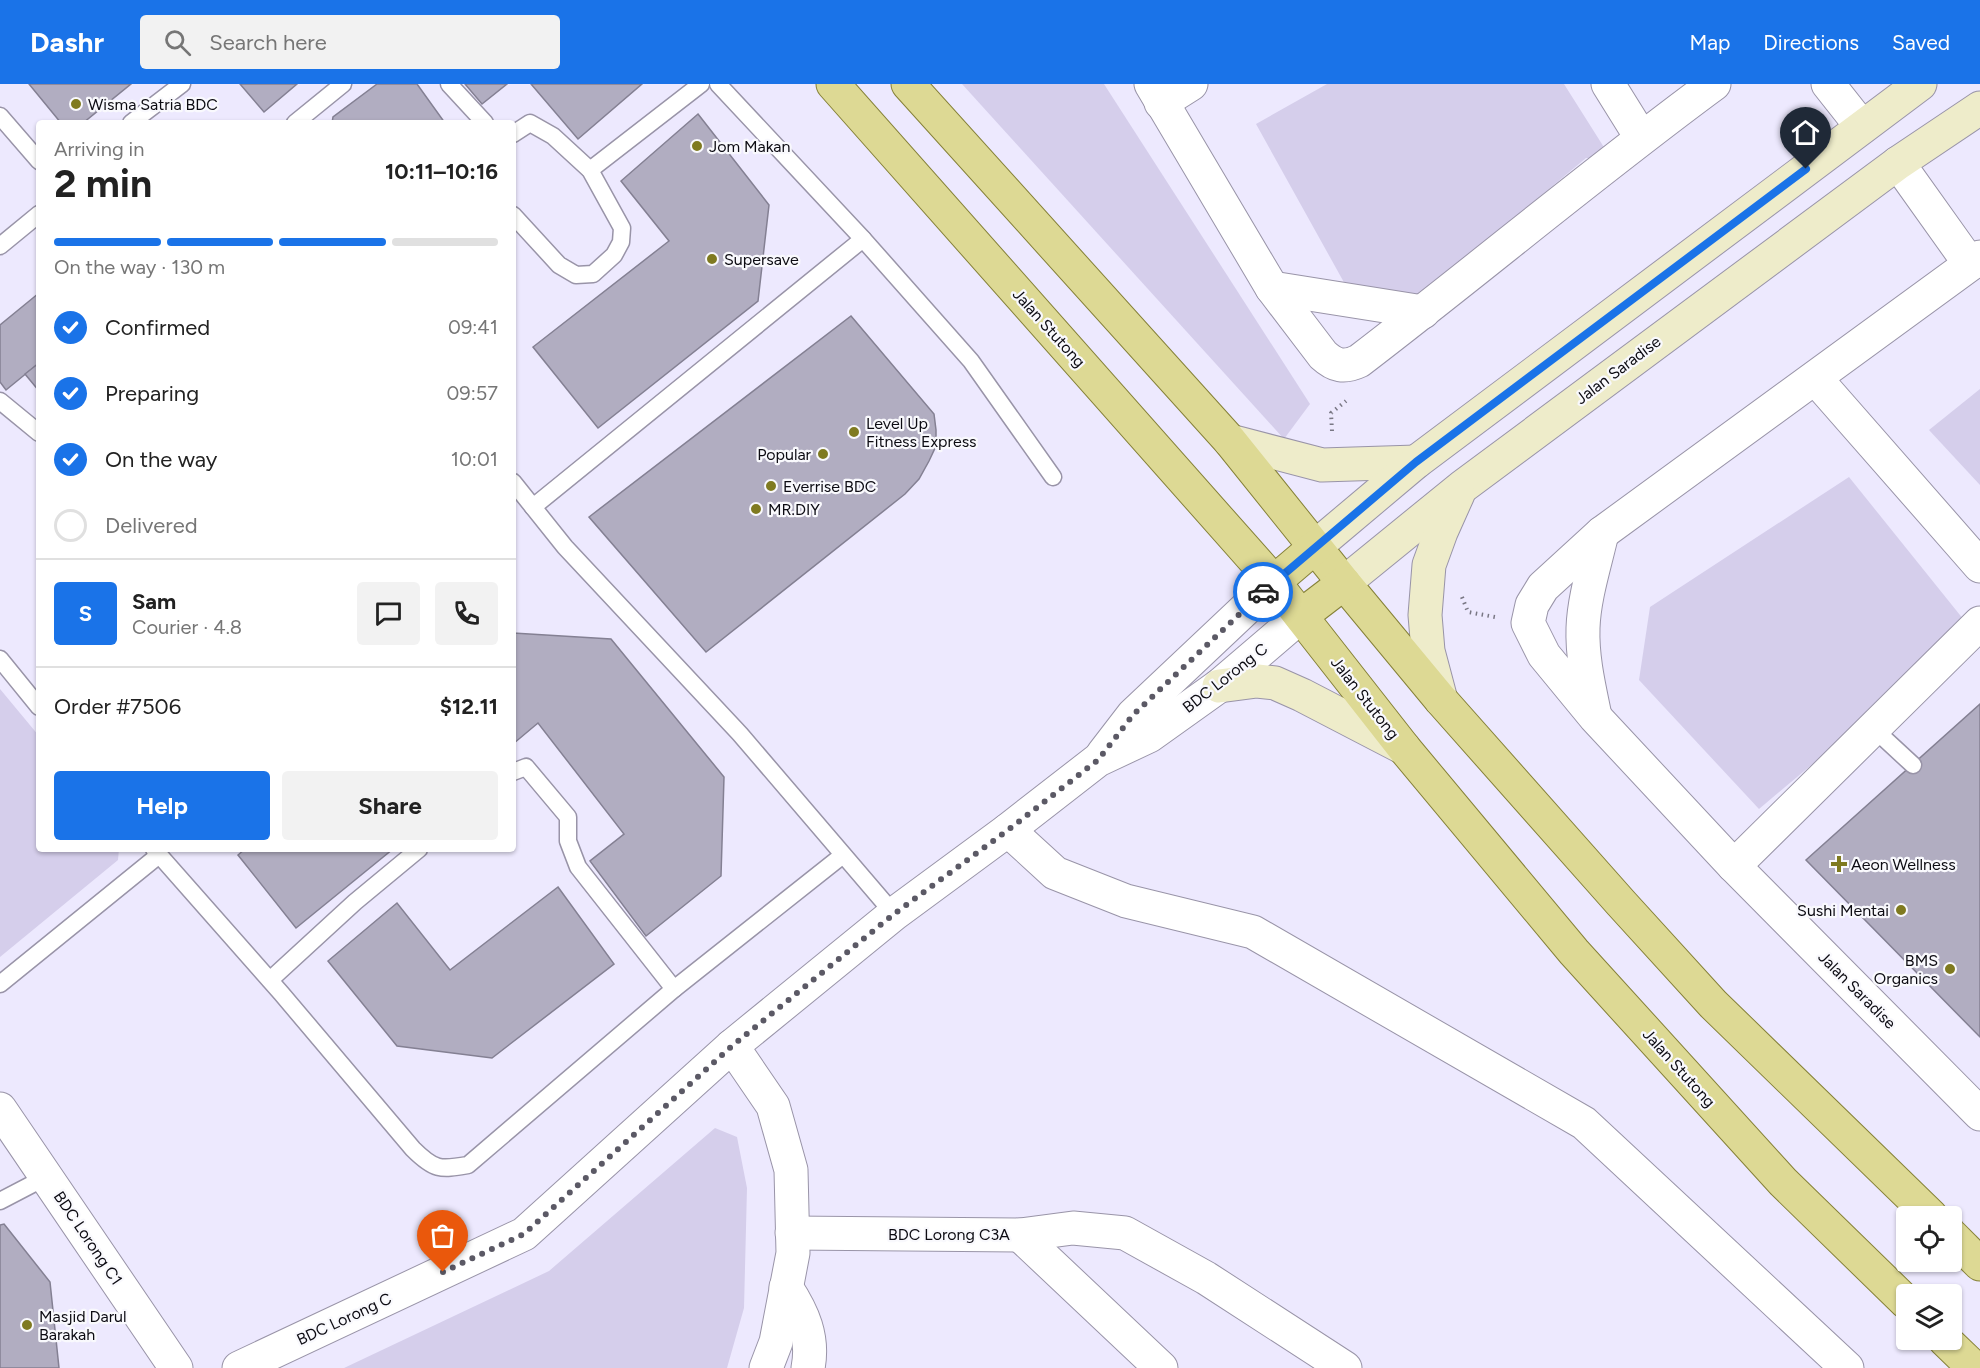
<!DOCTYPE html>
<html lang="en">
<head>
<meta charset="utf-8">
<style>
  body { margin:0; font-family:Figtree,sans-serif; background:#f2f2f2; color:#222; height:100vh; display:flex; flex-direction:column; font-size:22px; white-space:nowrap }
  * { box-sizing:border-box; margin:0 }
  p { font-size:20px; color:#767676 }
  .icon { flex:none; width:33px; height:33px; fill:none; stroke:currentColor; stroke-width:2; stroke-linecap:round; stroke-linejoin:round }
  .map { position:relative; flex:1; overflow:hidden }
  .panel { position:absolute; left:36px; top:36px; width:480px; height:732px; display:flex; flex-direction:column; background:#fff; border-radius:6px; box-shadow:0 2px 4px #0004 }
  .panel>* { flex:none }
  .tools { position:absolute; left:1896px; top:1122px; display:grid; gap:12px }
  .tools a { display:grid; place-items:center; width:66px; height:66px; border-radius:6px; background:#fff; box-shadow:0 2px 4px #0004; font-size:30px }
  .pin { position:absolute; display:grid; place-items:center; width:51px; height:51px; color:#fff; margin:-62px -26px; border-radius:50% 50% 50% 0; rotate:-45deg; box-shadow:0 0 6px #0007 }
  .pin .icon { rotate:45deg }
  .courier { position:absolute; display:grid; place-items:center; width:60px; height:60px; margin:-30px; border:4px solid #1a73e8; border-radius:50%; background:#fff; color:#222; box-shadow:0 2px 8px #0007 }
  .overview em { font-style:normal; font-weight:700 }
  .overview div { display:flex; flex-direction:column-reverse }
  .overview { display:flex; align-items:center; justify-content:space-between; height:102px; padding:0 18px }
  h1 { font-size:39px; font-weight:700; line-height:45px }
  .bar { display:grid; grid-template-columns:repeat(4,1fr); gap:9px 6px; align-content:center; height:72px; padding:0 18px }
  .bar i { height:8px; border-radius:4px; background:#e0e0e0 }
  .bar .selected { background:#1a73e8 }
  .bar p { grid-column:span 4 }
  .line { display:flex; align-items:center; gap:15px; padding:0 18px; border-top:2px solid #e0e0e0 }
  .line div { flex:1 }
  .round { display:grid; place-items:center; flex:none; width:63px; height:63px; border-radius:6px; background:#f2f2f2 }
  ol { padding:0 18px; list-style:none }
  li { display:flex; align-items:center; gap:18px; height:66px }
  li p { margin-inline-start:auto }
  li .icon { padding:6px; border-radius:50%; background:#1a73e8; color:#fff; stroke-width:4 }
  li:last-child { color:#767676 }
  li i { width:33px; height:33px; border:3px solid #e0e0e0; border-radius:50% }
  .cta { display:flex; gap:12px; margin-top:auto; padding:12px 18px }
  .cta a { flex:1; height:69px; border-radius:6px; background:#1a73e8; color:#fff; font-size:24px; font-weight:700; line-height:69px; text-align:center }
  .cta a+a { background:#f2f2f2; color:#222 }
  header { display:flex; align-items:center; gap:36px; box-sizing:border-box; height:84px; padding:0 30px; background:#1a73e8; color:#fff }
  header strong { font-size:28px }
  nav { display:flex; gap:33px; margin-inline-start:auto; font-size:21px }
  .search { width:420px; height:54px; background:#f2f2f2; display:flex; align-items:center; gap:15px; box-sizing:border-box; padding:0 21px; border-radius:6px; color:#767676; font-size:22px }
  .map>svg:first-child { display:block }
  .green { fill:#d5ceeb }
  .building { fill:#b1adc1; stroke:#848093; stroke-width:1.5 }
  .lines { fill:none; stroke-linecap:round; stroke-linejoin:round }
  .lane-casing { stroke:#9994a8; stroke-width:19 }
  .street-casing { stroke:#9994a8; stroke-width:35 }
  .secondary-casing { stroke:#9994a8; stroke-width:35 }
  .primary-casing { stroke:#858138; stroke-width:35 }
  .path { stroke:#797784; stroke-width:4; stroke-dasharray:1.5 4.5; stroke-linecap:butt }
  .lane { stroke:#fff; stroke-width:16 }
  .street { stroke:#fff; stroke-width:33 }
  .secondary { stroke:#eeecca; stroke-width:33 }
  .primary { stroke:#ddd994; stroke-width:33 }
  .done { stroke:#5b5965; stroke-width:6; stroke-dasharray:0 10.8 }
  .route { stroke:#1a73e8; stroke-width:8 }
  .poi-dot { fill:#7f7a20; stroke:#f9f9fd; stroke-width:2 }
  .labels { text-anchor:middle; dominant-baseline:central; stroke-width:4.5; stroke-linejoin:round; paint-order:stroke }
  .poi-label { font-size:16px; fill:#0c0b12; stroke:#f9f9fd; text-anchor:start }
  .street-label { font-size:16px; fill:#0c0b12; stroke:#f9f9fd }
</style>
</head>
<body>
<header>
<strong>Dashr</strong>
<div class="search"><svg class="icon" aria-label="search" viewBox="0 0 24 24"><circle cx="10" cy="10" r="6"/><path d="M15 15l6 6"/></svg>Search here</div>
<nav><a>Map</a><a>Directions</a><a>Saved</a></nav>
</header>
<div class="map">
<svg width="1980" height="1284" viewBox="0 0 1980 1284">
  <rect width="100%" height="100%" fill="#ede9fe"/>
  <g class="green">
    <path d="M 962,0 L 1104,0 L 1310,320 L 1284,355 Z"/>
    <path d="M 1327,0 L 1564,0 L 1612,76 L 1586,74 L 1417,215 L 1346,202 L 1256,40 Z"/>
    <path d="M 1980,305 L 1980,401 L 1929,346 Z"/>
    <path d="M 1849,393 L 1972,546 L 1759,725 L 1639,596 L 1650,523 Z"/>
    <path d="M 0,605 L 39,652 L 39,765 L 119,765 L 118,776 L 0,873 Z"/>
    <path d="M 715,1044 L 737,1053 L 747,1104 L 744,1224 L 727,1284 L 344,1284 L 549,1187 Z"/>
  </g>
  <g class="building">
    <path d="M 29,0 L 131,0 L 83,39 L 61,39 Z"/>
    <path d="M 240,0 L 297,0 L 264,28 Z"/>
    <path d="M 377,0 L 417,0 L 445,39 L 332,39 L 333,33 Z"/>
    <path d="M 465,0 L 507,0 L 482,20 Z"/>
    <path d="M 531,0 L 642,0 L 578,55 Z"/>
    <path d="M 698,30 L 769,121 L 758,217 L 598,344 L 533,263 L 669,157 L 621,97 Z"/>
    <path d="M 39,209 L 39,279 L 6,306 L 0,298 L 0,241 Z"/>
    <path d="M 851,232 L 934,330 L 936,346 L 936,362 L 929,377 L 919,395 L 905,410 L 706,568 L 589,433 Z"/>
    <path d="M 39,279 L 39,307 L 25,290 Z"/>
    <path d="M 513,549 L 611,555 L 724,693 L 721,792 L 646,852 L 590,777 L 624,750 L 538,639 L 513,660 Z"/>
    <path d="M 1980,620 L 1980,953 L 1806,776 Z"/>
    <path d="M 245,765 L 393,765 L 296,844 L 238,771 Z"/>
    <path d="M 558,803 L 614,880 L 492,974 L 397,962 L 328,877 L 397,819 L 450,886 Z"/>
    <path d="M 4,1140 L 50,1198 L 59,1284 L 0,1284 L 0,1141 Z"/>
  </g>
  <g class="lines">
    <g class="lane-casing">
      <g id="lane">
        <path d="M 449,0 L 485,39"/>
        <path d="M 718,0 L 863,155 L 971,277 L 1053,393"/>
        <path d="M 0,32 L 39,77"/>
        <path d="M 131,39 L 182,0"/>
        <path d="M 295,39 L 343,0"/>
        <path d="M 513,50 L 530,39 L 553,52 L 590,86 L 622,144 L 621,158 L 614,171 L 593,190 L 576,191 L 559,181 L 513,131"/>
        <path d="M 590,86 L 701,0"/>
        <path d="M 0,162 L 39,130"/>
        <path d="M 0,317 L 39,349"/>
        <path d="M 513,398 L 565,463 L 740,650 L 894,830"/>
        <path d="M 533,423 L 863,155"/>
        <path d="M 0,575 L 39,623"/>
        <path d="M 1873,644 L 1913,681"/>
        <path d="M 513,688 L 526,683 L 568,733 L 568,757 L 578,783 L 674,905"/>
        <path d="M 154,765 L 281,909 L 413,1065 C 434,1086 440,1086 468,1081 L 674,905 L 843,771"/>
        <path d="M 270,896 L 355,818 L 419,765"/>
        <path d="M 0,900 L 159,771"/>
        <path d="M 0,1117 L 46,1093"/>
      </g>
    </g>
    <g class="street-casing">
      <g id="street">
        <path d="M 1151,0 L 1272,204 L 1323,271 C 1335,282 1344,284 1359,277 C 1478,186 1593,89 1714,0"/>
        <path d="M 1608,0 L 1641,53"/>
        <path d="M 1828,0 L 1862,43"/>
        <path d="M 1161,19 L 1191,0"/>
        <path d="M 1898,79 L 1970,180"/>
        <path d="M 1980,173 L 1602,449 L 1543,503 L 1532,521 L 1528,539 L 1544,571 L 1595,633 L 1734,782 L 1980,1030"/>
        <path d="M 1272,204 L 1423,228"/>
        <path d="M 1816,295 L 1980,482"/>
        <path d="M 1595,632 C 1589,603 1582,574 1583,544 C 1584,513 1595,480 1602,449"/>
        <path d="M 1103,670 L 1133,631 L 1274,498"/>
        <path d="M 1008,746 L 1055,789 L 1126,817 L 1253,848 L 1584,1039 L 1847,1284"/>
        <path d="M 1734,782 L 1980,539"/>
        <path d="M 732,962 L 773,1022 L 791,1086 L 793,1169 L 776,1258 L 766,1284"/>
        <path d="M 0,1025 L 176,1284"/>
        <path d="M 792,1149 L 1020,1151 L 1073,1144 L 1125,1149 L 1206,1194 L 1345,1284"/>
        <path d="M 1020,1151 L 1161,1284"/>
        <path d="M 786,1203 C 803,1229 814,1253 808,1284"/>
        <path d="M 239,1284 L 524,1150 L 732,962 L 894,830 L 1008,746 L 1098,676 L 1149,652 L 1219,602 L 1301,532"/>
      </g>
    </g>
    <g class="secondary-casing">
      <g id="secondary">
        <path d="M 1230,357 L 1322,381 L 1416,378"/>
        <path d="M 1315,463 L 1416,378 L 1920,0"/>
        <path d="M 1344,499 L 1462,403 L 1898,79 L 1980,24"/>
        <path d="M 1219,602 L 1257,597 L 1275,599 L 1302,611 L 1404,664"/>
        <path d="M 1441,616 L 1428,567 L 1425,531 L 1429,481 L 1441,448 L 1458,410"/>
      </g>
    </g>
    <g class="primary-casing">
      <g id="primary">
        <path d="M 833,0 L 1274,498 L 1404,664 L 1574,868 L 1783,1098 L 1906,1218"/>
        <path d="M 908,0 L 1230,357 L 1344,499 L 1441,616 L 1621,819 L 1713,920 L 1931,1132"/>
        <path d="M 1274,498 L 1315,463"/>
        <path d="M 1301,532 L 1344,499"/>
        <path d="M 1952,1152 L 1980,1180"/>
        <path d="M 1945,1256 L 1974,1284"/>
      </g>
    </g>
    <g class="path">
      <path d="M 1332,347 L 1331,329 L 1346,317"/>
      <path d="M 1462,513 L 1468,528 L 1495,533"/>
    </g>
    <use href="#lane" class="lane"/>
    <use href="#street" class="street"/>
    <use href="#secondary" class="secondary"/>
    <use href="#primary" class="primary"/>
  </g>
  <g class="lines">
    <path class="done" d="M 443,1188 L 524,1150 L 732,962 L 894,830 L 1008,746 L 1098,676 L 1133,631 L 1263,508"/>
    <path class="route" d="M 1263,508 L 1416,378 L 1806,85"/>
  </g>
  <g class="poi-dot">
    <circle cx="76" cy="20" r="6"/>
    <circle cx="697" cy="62" r="6"/>
    <circle cx="712" cy="175" r="6"/>
    <circle cx="854" cy="348" r="6"/>
    <circle cx="823" cy="370" r="6"/>
    <circle cx="771" cy="402" r="6"/>
    <circle cx="756" cy="425" r="6"/>
    <path d="M1836 771h6v6h6v6h-6v6h-6v-6h-6v-6h6z"/>
    <circle cx="1901" cy="826" r="6"/>
    <circle cx="1950" cy="885" r="6"/>
    <circle cx="27" cy="1241" r="6"/>
  </g>
  <g class="labels">
    <g class="poi-label">
      <text x="88" y="20">Wisma Satria BDC</text>
      <text x="709" y="62">Jom Makan</text>
      <text x="724" y="175">Supersave</text>
      <text x="866" y="339">Level Up<tspan x="866" dy="18">Fitness Express</tspan></text>
      <text x="811" y="370" text-anchor="end">Popular</text>
      <text x="783" y="402">Everrise BDC</text>
      <text x="768" y="425">MR.DIY</text>
      <text x="1851" y="780">Aeon Wellness</text>
      <text x="1889" y="826" text-anchor="end">Sushi Mentai</text>
      <text x="1938" y="876" text-anchor="end">BMS<tspan x="1938" dy="18">Organics</tspan></text>
      <text x="39" y="1232">Masjid Darul<tspan x="39" dy="18">Barakah</tspan></text>
    </g>
    <g class="street-label">
      <text transform="translate(1049 244) rotate(48)">Jalan Stutong</text>
      <text transform="translate(1618 286) rotate(-37)">Jalan Saradise</text>
      <text transform="translate(1225 594) rotate(-38)">BDC Lorong C</text>
      <text transform="translate(1365 614) rotate(52)">Jalan Stutong</text>
      <text transform="translate(1857 906) rotate(45)">Jalan Saradise</text>
      <text transform="translate(1679 984) rotate(48)">Jalan Stutong</text>
      <text x="949" y="1150">BDC Lorong C3A</text>
      <text transform="translate(88 1154) rotate(56)">BDC Lorong C1</text>
      <text transform="translate(344 1235) rotate(-25)">BDC Lorong C</text>
    </g>
  </g>
</svg>
<div class="tools">
<a><svg class="icon" aria-label="locate" viewBox="0 0 24 24"><circle cx="12" cy="12" r="6"/><path d="M12 2v4M12 18v4M2 12h4M18 12h4"/></svg></a>
<a><svg class="icon" aria-label="layers" viewBox="0 0 24 24"><path d="M12 4l9 5-9 5-9-5zM3 14l9 5 9-5"/></svg></a>
</div>
<div class="pin" style="left:443px;top:1188px;background:#ea580c"><svg class="icon" aria-label="bag" viewBox="0 0 24 24"><path d="M5 8h14l-1 12H6zM9 8a3 3 0 0 1 6 0"/></svg></div>
<div class="pin" style="left:1806px;top:85px;background:#1f2937"><svg class="icon" aria-label="home" viewBox="0 0 24 24"><path d="M3 11l9-7 9 7M6 9v11h12V9"/></svg></div>
<div class="courier" style="left:1263px;top:508px"><svg class="icon" aria-label="car" viewBox="0 0 24 24"><path d="M5 17H2v-5l4-1 3-4h7l3 4 3 1v5h-3M9 17h6M6 11h13"/><circle cx="7" cy="17" r="2"/><circle cx="17" cy="17" r="2"/></svg></div>
<section class="panel">
<div class="overview"><div><h1>2 min</h1><p>Arriving in</p></div><em>10:11–10:16</em></div>
<div class="bar"><i class="selected"></i><i class="selected"></i><i class="selected"></i><i></i><p>On the way · 130 m</p></div>
<ol>
<li><svg class="icon" aria-label="check" viewBox="0 0 24 24"><path d="M5 12l5 5 9-10"/></svg>Confirmed<p>09:41</p></li>
<li><svg class="icon" aria-label="check" viewBox="0 0 24 24"><path d="M5 12l5 5 9-10"/></svg>Preparing<p>09:57</p></li>
<li><svg class="icon" aria-label="check" viewBox="0 0 24 24"><path d="M5 12l5 5 9-10"/></svg>On the way<p>10:01</p></li>
<li><i></i>Delivered</li>
</ol>
<div class="line" style="height:108px"><b class="round" style="background:#1a73e8;color:#fff">S</b><div><b>Sam</b><p>Courier · 4.8</p></div><a class="round"><svg class="icon" aria-label="chat" viewBox="0 0 24 24"><path d="M4 5h16v11H9l-5 4z"/></svg></a><a class="round"><svg class="icon" aria-label="phone" viewBox="0 0 24 24"><path d="M5 4h4l2 5-3 2q2 4 5 5l2-3 5 2v4C11 20 4 13 5 4z"/></svg></a></div>
<div class="line" style="height:78px"><div>Order #7506</div><b>$12.11</b></div>
<div class="cta"><a>Help</a><a>Share</a></div>
</section>
</div>
</body>
</html>
